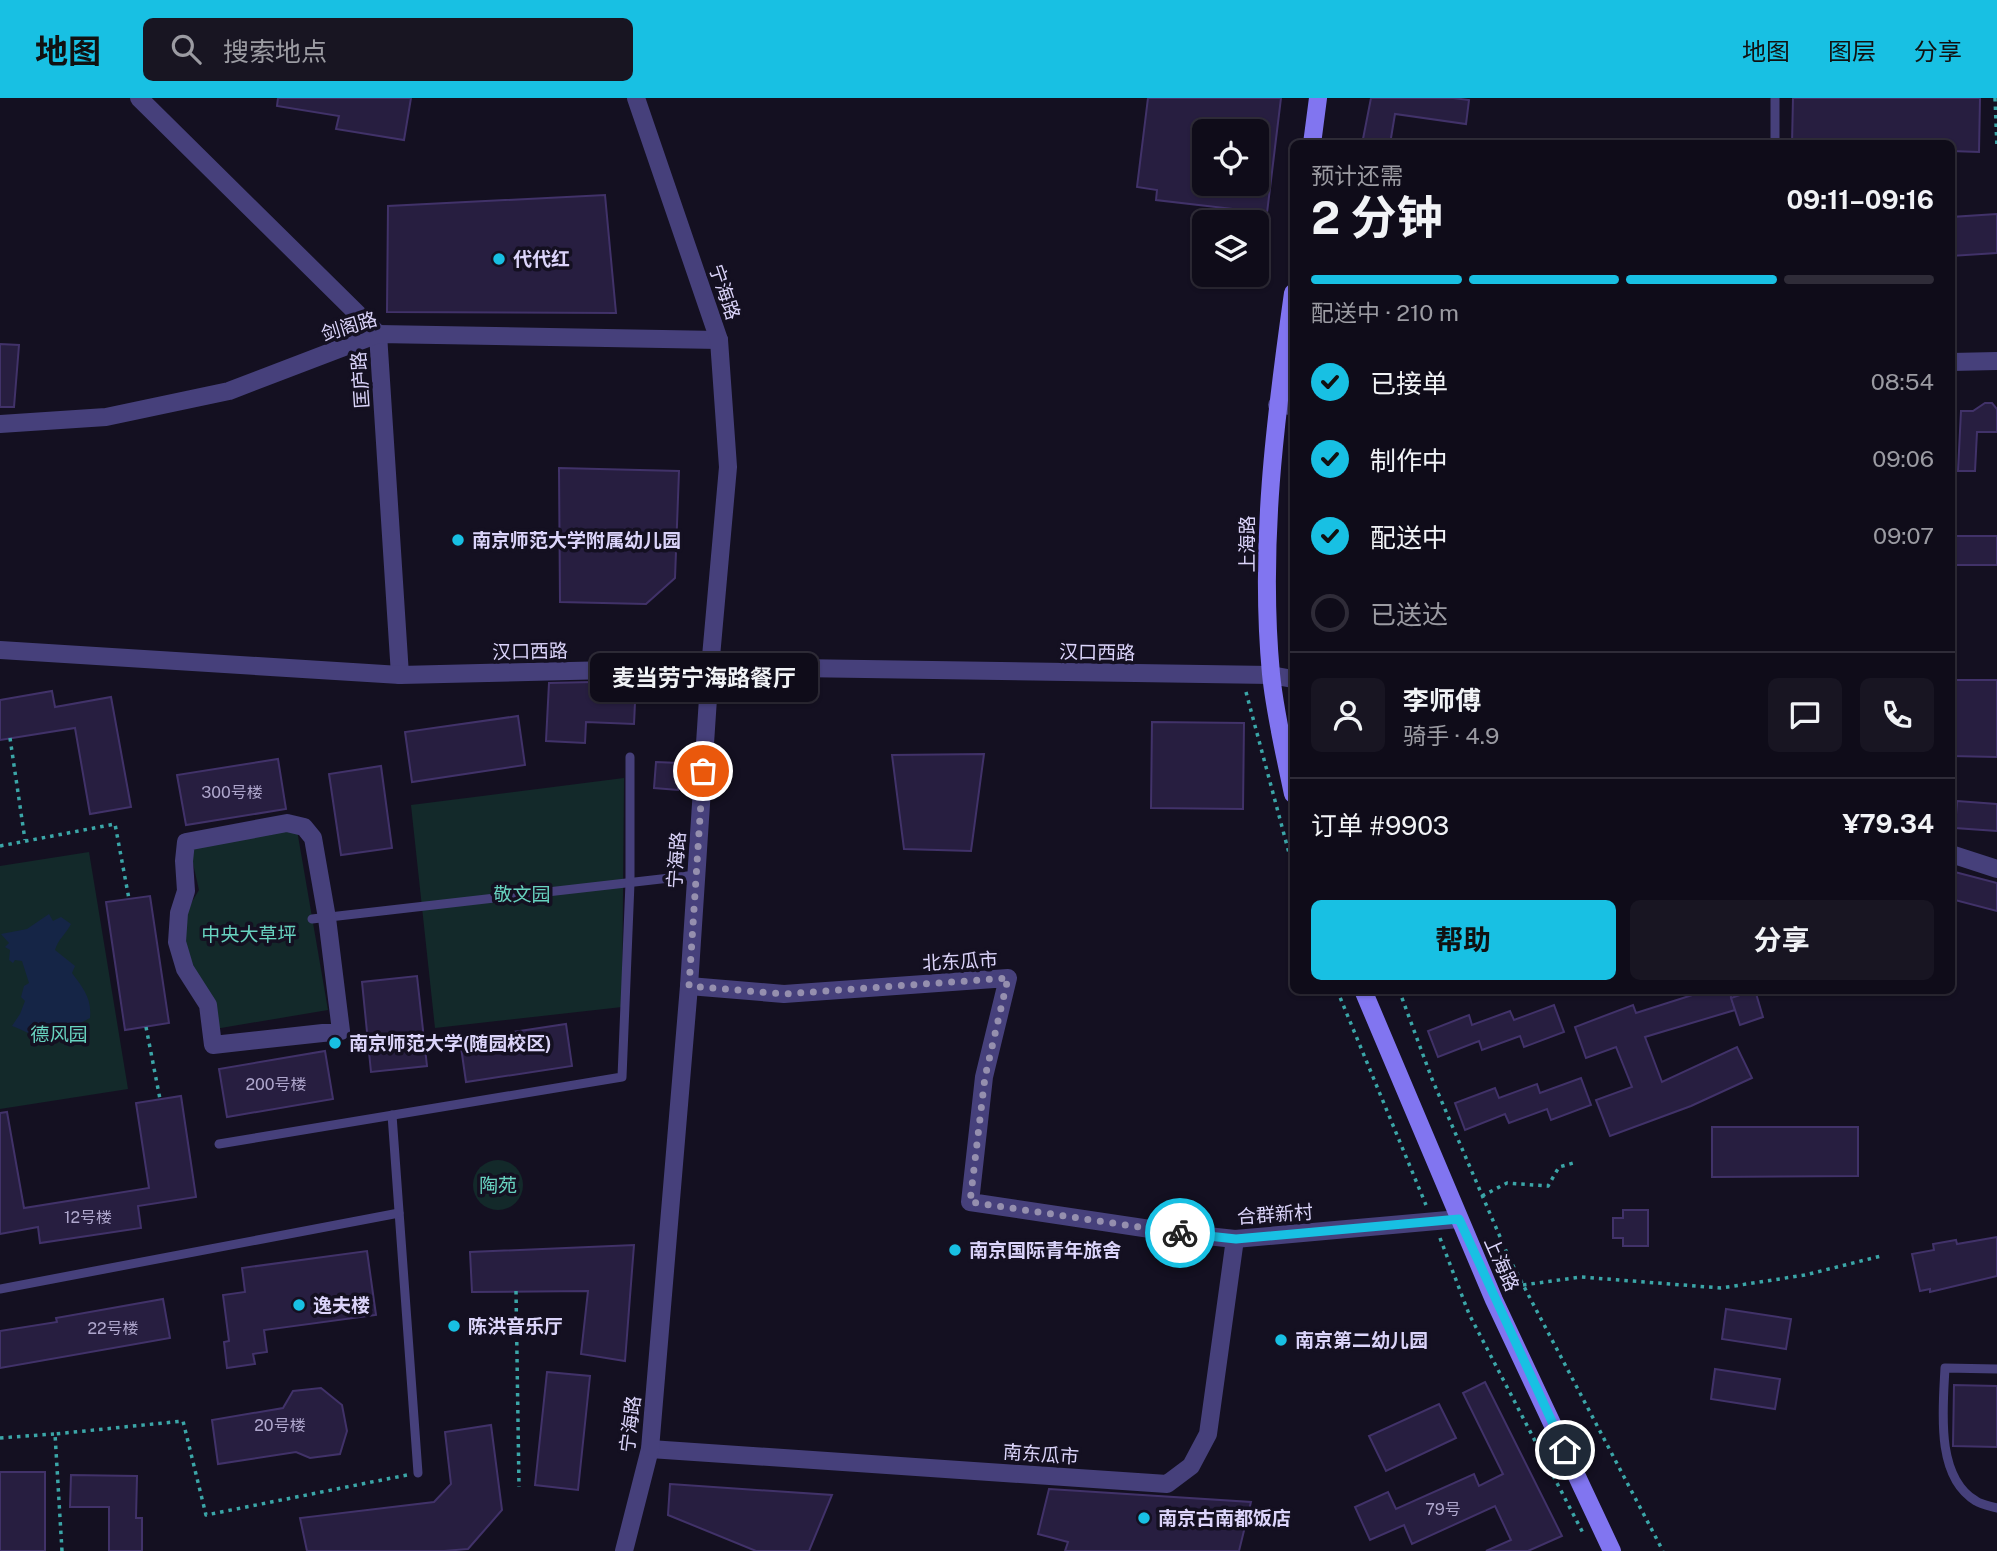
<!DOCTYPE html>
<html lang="zh">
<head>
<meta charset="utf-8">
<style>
  body { margin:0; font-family:"Public Sans","Noto Sans SC",sans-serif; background:#181522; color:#f1f3f6; height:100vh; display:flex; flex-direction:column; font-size:26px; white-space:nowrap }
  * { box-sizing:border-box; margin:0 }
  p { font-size:23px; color:#9b9ba2 }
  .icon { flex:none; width:38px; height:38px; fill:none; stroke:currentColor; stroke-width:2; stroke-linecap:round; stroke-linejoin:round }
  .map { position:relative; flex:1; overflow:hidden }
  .panel { position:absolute; left:1290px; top:42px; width:665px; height:854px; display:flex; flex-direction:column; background:#0f0c19; border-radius:10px; box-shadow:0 2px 5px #0004,0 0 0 2px #2f2c38 }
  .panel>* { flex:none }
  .controls { position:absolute; left:1192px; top:21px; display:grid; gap:14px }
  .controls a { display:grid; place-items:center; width:77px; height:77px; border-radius:10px; background:#0f0c19; box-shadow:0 2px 5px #0004,0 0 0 2px #2f2c38; font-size:35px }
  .pin { position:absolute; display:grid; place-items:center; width:60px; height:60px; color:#fff; margin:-30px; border:4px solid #fff; border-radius:50%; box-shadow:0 2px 7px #0007 }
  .courier { position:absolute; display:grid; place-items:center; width:70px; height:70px; margin:-35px; border:5px solid #18c0e3; border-radius:50%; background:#fff; color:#222; box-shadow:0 2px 9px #0007 }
  .bubble { position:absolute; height:49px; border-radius:10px; background:#0f0c19; box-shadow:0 2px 5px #0004,0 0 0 2px #2f2c38; font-size:23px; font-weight:700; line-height:49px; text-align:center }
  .headline em { font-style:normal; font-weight:700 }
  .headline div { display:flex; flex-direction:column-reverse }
  .headline { display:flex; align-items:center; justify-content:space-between; height:119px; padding:0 21px }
  h1 { font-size:46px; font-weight:700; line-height:52px }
  .bar { display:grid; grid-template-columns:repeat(4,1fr); gap:10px 7px; align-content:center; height:84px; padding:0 21px }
  .bar i { height:9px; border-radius:5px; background:#2f2c38 }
  .bar .active { background:#18c0e3 }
  .bar p { grid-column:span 4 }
  .line { display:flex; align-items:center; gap:18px; padding:0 21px; border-top:2px solid #2f2c38 }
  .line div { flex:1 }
  .round { display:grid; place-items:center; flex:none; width:74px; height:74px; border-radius:10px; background:#181522 }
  ol { padding:0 21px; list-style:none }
  li { display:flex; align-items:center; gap:21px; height:77px }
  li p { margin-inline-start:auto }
  li .icon { padding:7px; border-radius:50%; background:#18c0e3; color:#111; stroke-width:4 }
  li:last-child { color:#9b9ba2 }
  li i { width:38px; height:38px; border:4px solid #2f2c38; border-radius:50% }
  .action { display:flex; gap:14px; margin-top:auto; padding:14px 21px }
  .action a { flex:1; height:80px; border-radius:10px; background:#18c0e3; color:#111; font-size:28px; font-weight:700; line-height:80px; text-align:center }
  .action a+a { background:#181522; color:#f1f3f6 }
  header { display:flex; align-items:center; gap:42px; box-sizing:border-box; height:98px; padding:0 35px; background:#18c0e3; color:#111 }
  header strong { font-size:33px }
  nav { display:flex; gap:38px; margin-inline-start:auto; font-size:24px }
  .search { width:490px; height:63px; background:#181522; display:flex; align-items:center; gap:18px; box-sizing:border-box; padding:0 24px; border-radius:10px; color:#9b9ba2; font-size:26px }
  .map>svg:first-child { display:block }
  .green { fill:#13292a }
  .water { fill:#152546 }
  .building { fill:#271e40; stroke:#413269; stroke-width:2; fill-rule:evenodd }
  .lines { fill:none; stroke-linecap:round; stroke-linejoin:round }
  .path { stroke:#3ba6a8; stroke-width:3.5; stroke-dasharray:3.5 5; stroke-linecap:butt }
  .service { stroke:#46407b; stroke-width:9 }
  .minor { stroke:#46407b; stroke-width:18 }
  .tertiary { stroke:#46407b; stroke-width:18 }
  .secondary { stroke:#8175f0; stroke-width:18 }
  .done { stroke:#958fae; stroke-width:7; stroke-dasharray:0 12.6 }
  .route { stroke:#18c0e3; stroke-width:9 }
  .poi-dot { fill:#18c0e3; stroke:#141021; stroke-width:2.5 }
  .labels { text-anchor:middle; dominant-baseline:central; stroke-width:7; stroke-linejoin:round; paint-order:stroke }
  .number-label { font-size:16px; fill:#aea6cc }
  .poi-label { font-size:19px; font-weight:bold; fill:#dbd4fa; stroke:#141021; text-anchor:start }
  .street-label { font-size:19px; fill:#dbd4fa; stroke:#141021 }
  .park-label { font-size:19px; fill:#68d3c0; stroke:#141021 }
</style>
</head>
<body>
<header>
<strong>地图</strong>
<div class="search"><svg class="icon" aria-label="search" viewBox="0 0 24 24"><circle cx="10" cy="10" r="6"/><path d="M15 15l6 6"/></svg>搜索地点</div>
<nav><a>地图</a><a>图层</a><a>分享</a></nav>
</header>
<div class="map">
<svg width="1997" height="1453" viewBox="0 0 1997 1453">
  <rect width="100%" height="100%" fill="#141021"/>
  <g class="green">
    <path d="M 624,680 L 622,909 L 435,930 L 411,707 Z"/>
    <path d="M 297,732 L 328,912 L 215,931 L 179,837 L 181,822 L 199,792 L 189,748 Z"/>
    <path d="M 89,754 L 128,991 L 0,1011 L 0,768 Z"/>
    <circle cx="498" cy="1087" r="25"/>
  </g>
  <path class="water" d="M 49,816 L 53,823 L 61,819 L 71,826 C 66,836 58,841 55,852 L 75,868 L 72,875 C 83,890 92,900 90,920 L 73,929 L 66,935 L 61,927 L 44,939 C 32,938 23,932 12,928 L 20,916 L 25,903 L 21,899 L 24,888 L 29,885 L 22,863 L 15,862 L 13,865 L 9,862 L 10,852 L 5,849 L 9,845 L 1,836 L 27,831 Z"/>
  <g class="building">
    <path d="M 278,0 L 411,0 L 404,42 L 336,31 L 339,18 L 277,8 Z"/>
    <path d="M 1148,0 L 1281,0 L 1267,115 L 1156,102 L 1157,92 L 1137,89 ZM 1204,33 L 1256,33 L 1256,86 L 1204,86 Z"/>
    <path d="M 1371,0 L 1453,0 L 1469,2 L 1466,26 L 1395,16 L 1390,46 L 1362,46 Z"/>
    <path d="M 1793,0 L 1980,0 L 1979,54 L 1951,53 L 1951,46 L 1792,46 Z"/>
    <path d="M 605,97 L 616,215 L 387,214 L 388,108 Z"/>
    <path d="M 1997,116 L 1997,155 L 1951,158 L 1951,119 Z"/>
    <path d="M 0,246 L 19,247 L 14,309 L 0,309 Z"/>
    <path d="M 1985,305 L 1992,305 L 1997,311 L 1997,334 L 1977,334 L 1975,373 L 1958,373 L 1961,313 L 1973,313 Z"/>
    <path d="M 559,370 L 679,373 L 675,480 L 646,506 L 560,504 Z"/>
    <rect x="1951" y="438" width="46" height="29"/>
    <path d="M 1951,582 L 1997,582 L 1997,659 L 1951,658 Z"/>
    <path d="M 636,583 L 634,626 L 586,624 L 585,645 L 546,643 L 549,585 Z"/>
    <path d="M 52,593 L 55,609 L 111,599 L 131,709 L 90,716 L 75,630 L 0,642 L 0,602 Z"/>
    <path d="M 518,618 L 525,667 L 412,684 L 405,634 Z"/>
    <path d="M 1152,624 L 1244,625 L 1243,711 L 1151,710 Z"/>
    <path d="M 984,656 L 971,753 L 904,751 L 892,657 Z"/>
    <path d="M 278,661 L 286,711 L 186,727 L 177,677 Z"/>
    <path d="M 656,664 L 679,665 L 678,692 L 654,690 Z"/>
    <path d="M 381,668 L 392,750 L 341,757 L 329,676 Z"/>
    <path d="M 1957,703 L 1997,706 L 1997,733 L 1955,730 Z"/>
    <path d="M 1951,773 L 1997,785 L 1997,813 L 1951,801 Z"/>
    <path d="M 150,798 L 169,925 L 125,932 L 106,804 Z"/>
    <path d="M 417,878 L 427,968 L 371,974 L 362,884 Z"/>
    <path d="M 1708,892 L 1729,892 L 1735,912 L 1645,939 L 1662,984 L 1737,949 L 1752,980 L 1691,1008 L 1610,1038 L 1596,1002 L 1632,989 L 1616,949 L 1586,960 L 1575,929 L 1633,907 L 1636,915 Z"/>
    <path d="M 1755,892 L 1763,919 L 1740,927 L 1731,900 Z"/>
    <path d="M 1554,907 L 1564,934 L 1524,949 L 1520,938 L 1482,952 L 1479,943 L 1438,959 L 1428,933 L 1469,917 L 1472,927 L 1510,913 L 1514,922 Z"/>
    <path d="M 566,926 L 572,968 L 466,984 L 460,942 Z"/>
    <path d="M 325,953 L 333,1001 L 227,1019 L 219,971 Z"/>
    <path d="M 1581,980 L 1591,1007 L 1551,1022 L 1547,1011 L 1509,1025 L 1505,1016 L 1465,1032 L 1455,1005 L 1495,990 L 1499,1000 L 1537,986 L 1540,995 Z"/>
    <path d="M 181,998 L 196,1099 L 138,1108 L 141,1130 L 40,1145 L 38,1129 L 0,1136 L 0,1015 L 7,1014 L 24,1110 L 149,1090 L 136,1005 Z"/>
    <path d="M 1712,1029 L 1858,1029 L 1858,1078 L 1712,1079 Z"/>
    <path d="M 1623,1112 L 1648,1112 L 1648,1148 L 1623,1148 L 1623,1140 L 1613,1140 L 1613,1120 L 1623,1120 Z"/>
    <path d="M 1997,1139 L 1997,1178 L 1930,1194 L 1930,1191 L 1920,1193 L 1912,1156 L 1934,1152 L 1933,1146 L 1956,1142 L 1957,1146 Z"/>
    <path d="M 634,1147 L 625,1263 L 581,1256 L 588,1193 L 472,1194 L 470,1154 Z"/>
    <path d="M 367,1153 L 376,1217 L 264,1232 L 267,1254 L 253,1256 L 255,1266 L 227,1270 L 224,1244 L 229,1243 L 223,1197 L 245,1194 L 242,1170 Z"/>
    <path d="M 163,1201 L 170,1240 L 0,1270 L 0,1233 L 57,1224 L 56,1220 Z"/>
    <path d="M 1726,1211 L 1791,1221 L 1786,1251 L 1722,1241 Z"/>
    <path d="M 1715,1271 L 1780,1281 L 1775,1311 L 1711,1301 Z"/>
    <path d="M 547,1274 L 590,1278 L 578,1392 L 535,1387 Z"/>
    <path d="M 1485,1284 L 1562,1438 L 1528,1453 L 1486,1453 L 1511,1442 L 1495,1408 L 1412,1446 L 1404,1427 L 1370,1442 L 1355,1409 L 1388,1394 L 1396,1411 L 1474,1376 L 1479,1388 L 1503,1376 L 1463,1295 Z"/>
    <path d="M 1954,1287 L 1997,1288 L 1997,1349 L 1953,1348 Z"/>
    <path d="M 321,1290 L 342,1307 L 347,1333 L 340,1356 L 310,1360 L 296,1354 L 218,1366 L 212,1322 L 283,1310 L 293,1293 Z"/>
    <path d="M 1439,1306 L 1456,1340 L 1386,1373 L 1369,1338 Z"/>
    <path d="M 491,1327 L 502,1412 L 468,1451 L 444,1453 L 307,1453 L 300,1420 L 434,1404 L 451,1386 L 445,1334 Z"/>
    <rect x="0" y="1374" width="45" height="79"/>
    <path d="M 71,1377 L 137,1378 L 136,1420 L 142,1420 L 142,1453 L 109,1453 L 109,1409 L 70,1409 Z"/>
    <path d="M 670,1386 L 832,1397 L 809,1453 L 756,1453 L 668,1417 Z"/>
    <path d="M 1049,1391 L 1251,1404 L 1239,1453 L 1065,1453 L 1068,1444 L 1038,1436 Z"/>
  </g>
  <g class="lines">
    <g class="path">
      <path d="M 1995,0 L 1997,50"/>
      <path d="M 1246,594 L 1293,770"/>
      <path d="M 10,640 L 25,742"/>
      <path d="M 0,748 L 115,726 L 129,801"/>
      <path d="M 1337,892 L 1426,1107"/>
      <path d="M 1399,892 L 1432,981 L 1510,1162 L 1663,1453"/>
      <path d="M 146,929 L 160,1001"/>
      <path d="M 1482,1098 L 1507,1085 L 1548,1088 L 1559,1069 L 1577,1064"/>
      <path d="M 1440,1140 L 1469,1216 L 1583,1435"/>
      <path d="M 1523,1187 L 1581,1179 L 1721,1190 L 1805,1177 L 1881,1158"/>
      <path d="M 516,1193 L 519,1389"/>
      <path d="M 0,1340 L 54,1336"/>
      <path d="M 62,1453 L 55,1336 L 183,1323 L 206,1417 L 407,1377"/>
    </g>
    <g class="service">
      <path d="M 1775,0 L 1775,46"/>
      <path d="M 312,821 L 696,777"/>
      <path d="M 392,1017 L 418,1375"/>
      <path d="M 219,1046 L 622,979 L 630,785 L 630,659"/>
      <path d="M 0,1191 L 399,1115"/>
      <path d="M 1997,1271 L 1945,1270 C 1943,1310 1935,1379 1976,1403 C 1982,1407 1991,1408 1997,1410"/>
    </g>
    <g class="minor">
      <path d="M 139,0 L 378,236 L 400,577"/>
      <path d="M 1951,264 L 1997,263"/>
      <path d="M 1277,307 L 1293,308"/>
      <path d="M 0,326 L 106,319 L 229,293 L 378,236 L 719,242"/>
      <path d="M 1271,577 L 1293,581"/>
      <path d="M 287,725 L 304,729 L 313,740 L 327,820 L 341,933 L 213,947 L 208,907 L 185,871 L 177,844 L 179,815 L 186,793 L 184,763 L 186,744 Z"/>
      <path d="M 1951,756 L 1997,771"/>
      <path d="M 689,888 L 784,896 L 1008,880 L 984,979 L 970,1104 L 1170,1134 L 1235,1141 L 1459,1121"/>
      <path d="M 650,1351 L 1167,1386 L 1191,1368 L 1208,1336 L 1235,1141"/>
    </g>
    <g class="tertiary">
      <path d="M 0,552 L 400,577 L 735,569 L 1271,577"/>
      <path d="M 624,1453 L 650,1351 L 689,888 L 710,570 L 728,369 L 719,242 L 636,0"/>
    </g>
    <g class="secondary">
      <path d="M 1312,46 L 1318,0"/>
      <path d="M 1293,195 C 1275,322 1259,448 1271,576 C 1275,616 1285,657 1293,696"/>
      <path d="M 1363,892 L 1494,1202 L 1612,1453"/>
    </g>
  </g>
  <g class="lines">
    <path class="done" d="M 703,673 L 689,888 L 784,896 L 1008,880 L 985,979 L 970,1104 L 1180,1135"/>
    <path class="route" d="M 1180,1135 L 1236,1141 L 1459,1121 L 1565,1352"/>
  </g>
  <g class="poi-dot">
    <circle cx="499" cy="161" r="7"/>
    <circle cx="458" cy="442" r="7"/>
    <circle cx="335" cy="945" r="7"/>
    <circle cx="955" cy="1152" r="7"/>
    <circle cx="299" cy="1207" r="7"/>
    <circle cx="454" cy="1228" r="7"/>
    <circle cx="1281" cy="1242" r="7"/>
    <circle cx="1144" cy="1420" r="7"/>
  </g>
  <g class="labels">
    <g class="number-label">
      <text x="232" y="694">300号楼</text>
      <text x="276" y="986">200号楼</text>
      <text x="88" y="1119">12号楼</text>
      <text x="113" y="1230">22号楼</text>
      <text x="280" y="1327">20号楼</text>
      <text x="1443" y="1411">79号</text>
    </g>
    <g class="poi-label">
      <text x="513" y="161">代代红</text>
      <text x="472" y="442">南京师范大学附属幼儿园</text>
      <text x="349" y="945">南京师范大学(随园校区)</text>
      <text x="969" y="1152">南京国际青年旅舍</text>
      <text x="313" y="1207">逸夫楼</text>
      <text x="468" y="1228">陈洪音乐厅</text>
      <text x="1295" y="1242">南京第二幼儿园</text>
      <text x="1158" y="1420">南京古南都饭店</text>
    </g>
    <g class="street-label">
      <text transform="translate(725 194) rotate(71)">宁海路</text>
      <text transform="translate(349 228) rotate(-17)">剑阁路</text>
      <text transform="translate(360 282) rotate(-94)">匡庐路</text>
      <text transform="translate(1247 446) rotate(-90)">上海路</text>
      <text transform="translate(530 553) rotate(-1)">汉口西路</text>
      <text transform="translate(1097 554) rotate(1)">汉口西路</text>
      <text transform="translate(676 762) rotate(-86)">宁海路</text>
      <text transform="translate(960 863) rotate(-3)">北东瓜市</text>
      <text transform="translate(1275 1116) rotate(-4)">合群新村</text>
      <text transform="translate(1502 1166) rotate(66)">上海路</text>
      <text transform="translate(630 1326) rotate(-83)">宁海路</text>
      <text transform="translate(1041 1356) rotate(4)">南东瓜市</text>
    </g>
    <g class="park-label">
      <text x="522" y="796">敬文园</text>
      <text x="249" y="836">中央大草坪</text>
      <text x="59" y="936">德风园</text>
      <text x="498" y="1087">陶苑</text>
    </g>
  </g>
</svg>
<div class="controls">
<a><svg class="icon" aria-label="locate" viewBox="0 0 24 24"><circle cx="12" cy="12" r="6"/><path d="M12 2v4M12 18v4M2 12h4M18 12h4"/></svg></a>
<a><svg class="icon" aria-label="layers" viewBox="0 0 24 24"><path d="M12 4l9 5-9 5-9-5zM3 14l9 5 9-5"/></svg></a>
</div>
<div class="pin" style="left:703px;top:673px;background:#ea580c"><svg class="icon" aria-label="bag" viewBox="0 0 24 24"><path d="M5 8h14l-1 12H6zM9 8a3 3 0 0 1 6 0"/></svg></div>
<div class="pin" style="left:1565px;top:1352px;background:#1f2937"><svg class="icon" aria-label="home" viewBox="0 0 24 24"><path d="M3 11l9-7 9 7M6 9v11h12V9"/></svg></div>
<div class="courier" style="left:1180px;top:1135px"><svg class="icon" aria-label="bike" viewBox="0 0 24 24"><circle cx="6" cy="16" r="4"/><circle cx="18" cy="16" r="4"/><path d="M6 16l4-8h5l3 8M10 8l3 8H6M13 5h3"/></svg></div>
<div class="bubble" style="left:590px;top:555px;width:228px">麦当劳宁海路餐厅</div>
<section class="panel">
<div class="headline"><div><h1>2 分钟</h1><p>预计还需</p></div><em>09:11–09:16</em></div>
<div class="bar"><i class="active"></i><i class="active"></i><i class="active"></i><i></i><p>配送中 · 210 m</p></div>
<ol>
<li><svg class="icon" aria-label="check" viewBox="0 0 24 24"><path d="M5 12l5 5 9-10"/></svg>已接单<p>08:54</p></li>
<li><svg class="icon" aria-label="check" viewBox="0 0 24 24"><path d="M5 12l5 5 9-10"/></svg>制作中<p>09:06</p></li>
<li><svg class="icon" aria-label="check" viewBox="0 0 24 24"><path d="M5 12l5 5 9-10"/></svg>配送中<p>09:07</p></li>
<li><i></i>已送达</li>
</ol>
<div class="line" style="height:126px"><a class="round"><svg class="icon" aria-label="person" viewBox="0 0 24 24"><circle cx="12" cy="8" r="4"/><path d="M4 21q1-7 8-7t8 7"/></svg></a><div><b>李师傅</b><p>骑手 · 4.9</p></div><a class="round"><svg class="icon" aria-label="chat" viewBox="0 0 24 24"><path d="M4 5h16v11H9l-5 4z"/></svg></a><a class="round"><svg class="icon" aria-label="phone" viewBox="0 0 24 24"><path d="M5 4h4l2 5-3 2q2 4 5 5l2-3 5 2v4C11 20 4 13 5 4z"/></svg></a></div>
<div class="line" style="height:91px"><div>订单 #9903</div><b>¥79.34</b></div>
<div class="action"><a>帮助</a><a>分享</a></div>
</section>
</div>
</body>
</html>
